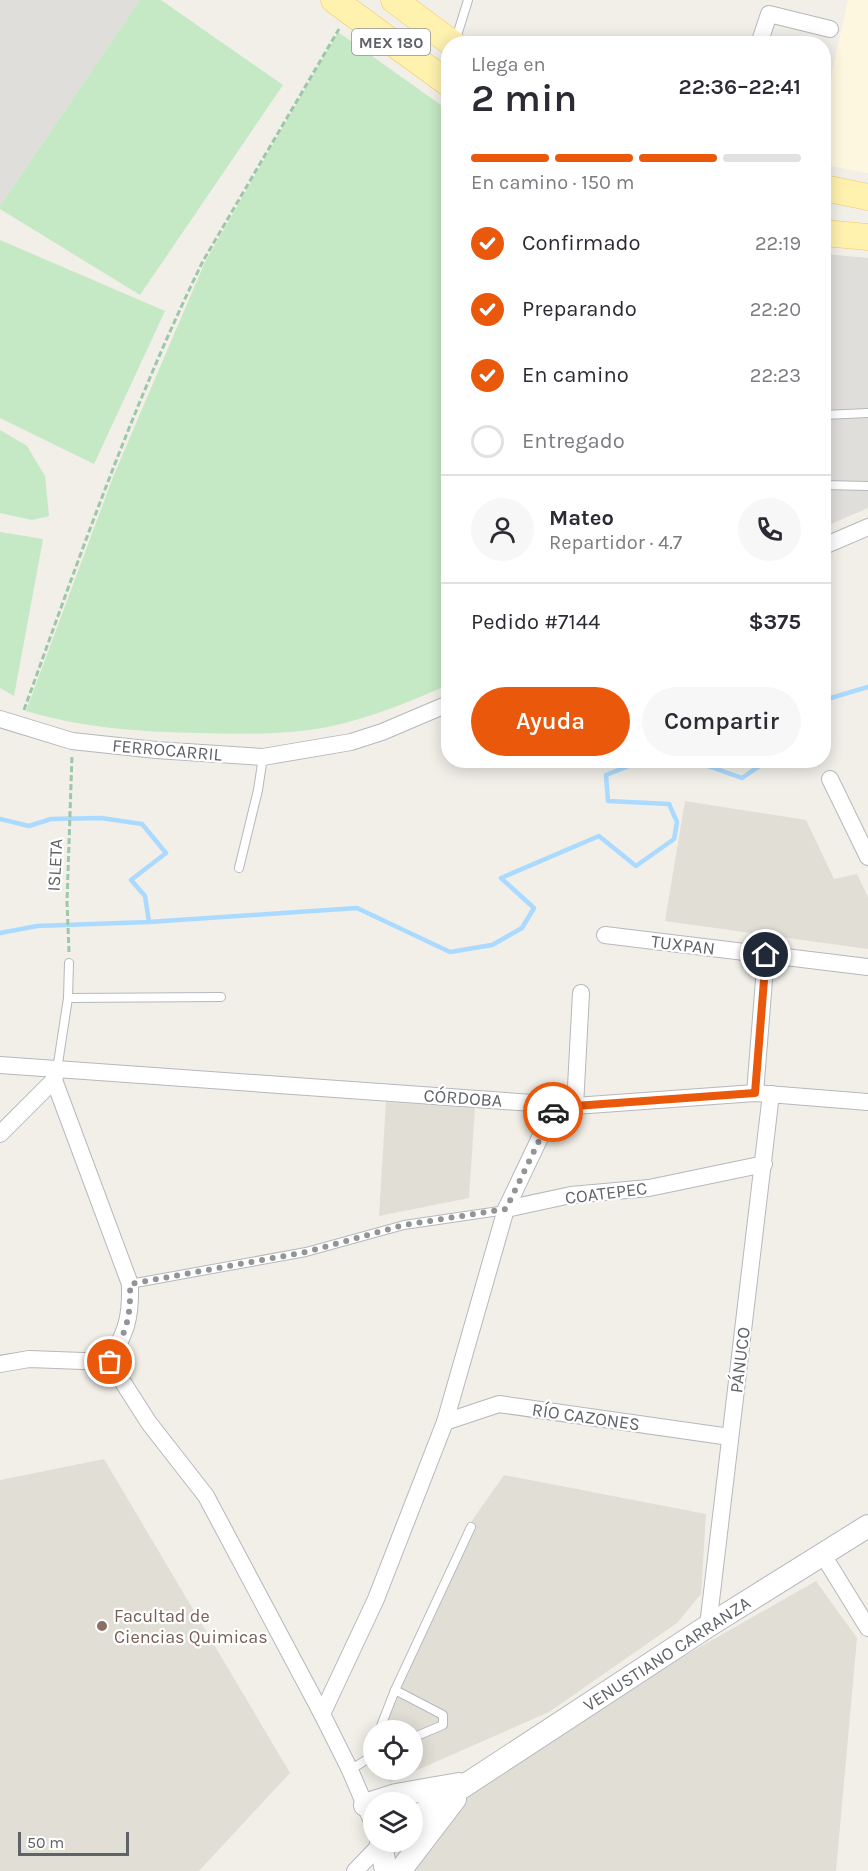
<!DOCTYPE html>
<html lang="es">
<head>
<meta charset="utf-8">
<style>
  body { margin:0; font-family:Karla,sans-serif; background:#f7f7f7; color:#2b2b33; height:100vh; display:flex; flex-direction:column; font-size:22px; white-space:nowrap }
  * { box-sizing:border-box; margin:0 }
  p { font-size:20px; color:#7c7c81 }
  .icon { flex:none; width:33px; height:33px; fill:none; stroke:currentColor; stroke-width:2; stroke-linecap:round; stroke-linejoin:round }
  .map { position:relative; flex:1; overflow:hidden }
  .drawer { position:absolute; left:441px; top:36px; width:390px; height:732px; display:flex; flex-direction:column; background:#fff; border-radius:24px; box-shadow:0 3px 15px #0003 }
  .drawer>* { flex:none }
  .controls { position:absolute; left:363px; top:1720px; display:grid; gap:12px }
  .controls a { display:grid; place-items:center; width:60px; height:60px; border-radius:50%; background:#fff; box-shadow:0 3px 15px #0003; font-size:30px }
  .scale { position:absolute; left:18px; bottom:15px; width:111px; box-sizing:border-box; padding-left:6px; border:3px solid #5f6368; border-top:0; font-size:16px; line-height:21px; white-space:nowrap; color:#5f6368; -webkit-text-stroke:4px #fff; paint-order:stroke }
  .pin { position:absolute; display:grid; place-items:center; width:51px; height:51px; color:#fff; margin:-26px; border:3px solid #fff; border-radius:50%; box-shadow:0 2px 6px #0007 }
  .courier { position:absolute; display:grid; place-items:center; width:60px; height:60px; margin:-30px; border:4px solid #ea580c; border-radius:50%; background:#fff; color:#222; box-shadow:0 2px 8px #0007 }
  .head em { font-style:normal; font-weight:600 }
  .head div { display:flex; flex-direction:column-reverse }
  .head { display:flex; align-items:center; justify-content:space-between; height:102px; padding:0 30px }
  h1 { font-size:39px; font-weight:600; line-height:45px }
  .bar { display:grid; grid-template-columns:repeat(4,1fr); gap:9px 6px; align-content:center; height:72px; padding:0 30px }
  .bar i { height:8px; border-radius:4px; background:#e1e1e2 }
  .bar .on { background:#ea580c }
  .bar p { grid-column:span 4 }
  .line { display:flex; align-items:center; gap:15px; padding:0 30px; border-top:2px solid #e1e1e2 }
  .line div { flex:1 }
  .round { display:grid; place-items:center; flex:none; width:63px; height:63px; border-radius:32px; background:#f7f7f7 }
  ol { padding:0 30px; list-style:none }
  li { display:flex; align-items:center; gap:18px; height:66px }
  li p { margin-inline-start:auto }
  li .icon { padding:6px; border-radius:50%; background:#ea580c; color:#fff; stroke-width:4 }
  li:last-child { color:#7c7c81 }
  li i { width:33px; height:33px; border:3px solid #e1e1e2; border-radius:50% }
  .button { display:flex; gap:12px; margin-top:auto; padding:12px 30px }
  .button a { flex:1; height:69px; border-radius:36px; background:#ea580c; color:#fff; font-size:24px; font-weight:600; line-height:69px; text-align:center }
  .button a+a { background:#f7f7f7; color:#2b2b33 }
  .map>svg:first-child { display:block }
  .commercial { fill:#fef7e0 }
  .industrial { fill:#e0deda }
  .education { fill:#e1ded6 }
  .green { fill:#c5e8c5 }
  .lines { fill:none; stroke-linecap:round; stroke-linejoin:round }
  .stream { stroke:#aadaff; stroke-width:4.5 }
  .lane-casing { stroke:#b5b8bc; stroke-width:10 }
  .street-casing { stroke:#b5b8bc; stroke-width:18 }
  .secondary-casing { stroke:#b6babf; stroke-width:24 }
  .primary-casing { stroke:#f2c960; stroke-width:27 }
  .path { stroke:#9cc7a9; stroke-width:3; stroke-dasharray:6 3; stroke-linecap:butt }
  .lane { stroke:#fff; stroke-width:8 }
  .street { stroke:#fff; stroke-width:16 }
  .secondary { stroke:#fff; stroke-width:22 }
  .primary { stroke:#fff2af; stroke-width:26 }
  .done { stroke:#929495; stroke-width:6; stroke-dasharray:0 10.8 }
  .route { stroke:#ea580c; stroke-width:8 }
  .education-dot { fill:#8d6e63; stroke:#fff; stroke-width:2 }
  .labels { text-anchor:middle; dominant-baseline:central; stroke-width:4.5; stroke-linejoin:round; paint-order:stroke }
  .shield { fill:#fff; stroke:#8f9295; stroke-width:1.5 }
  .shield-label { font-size:16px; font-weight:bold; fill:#5f6368 }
  .street-label { font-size:18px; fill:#5f6368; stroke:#fff }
  .education-label { font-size:18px; fill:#785e54; stroke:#fff; text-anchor:start }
</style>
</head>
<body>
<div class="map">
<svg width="868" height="1871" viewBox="0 0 868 1871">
  <rect width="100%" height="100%" fill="#f1efe8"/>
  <path class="commercial" d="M 848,0 L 868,0 L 868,173 L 824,165 L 824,108 Z"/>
  <g class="industrial">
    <path d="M 0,0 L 140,0 L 0,206 Z"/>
    <path d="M 824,254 L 868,258 L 868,508 L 824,527 Z"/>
  </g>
  <g class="education">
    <path d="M 685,801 L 806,820 L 834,879 L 857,874 L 868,897 L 868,949 L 665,921 Z"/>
    <path d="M 386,1102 L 475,1107 L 469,1198 L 379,1216 Z"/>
    <path d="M 104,1459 L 290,1773 L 199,1871 L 0,1871 L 0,1480 Z"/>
    <path d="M 504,1475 L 706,1514 L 701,1594 L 677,1623 L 549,1712 L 390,1782 L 361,1761 L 373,1732 L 374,1770 L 412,1770 L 412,1731 L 374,1731 L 464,1532 Z"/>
    <path d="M 816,1581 L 857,1638 L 836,1871 L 414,1871 L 427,1847 L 461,1802 L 503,1759 Z"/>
  </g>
  <g class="green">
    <path d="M 140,0 L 161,0 L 283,85 L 140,295 L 0,209 L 0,206 Z"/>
    <path d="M 338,32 L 448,110 L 448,685 C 409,702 370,718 328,727 C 286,735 244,734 201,733 C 142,732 83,728 26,711 L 113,477 L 205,262 Z"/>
    <path d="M 0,240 L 165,311 L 94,464 L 0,418 Z"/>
    <path d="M 0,430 L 27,446 L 45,476 L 49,516 L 32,520 L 0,513 Z"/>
    <path d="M 0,532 L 43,539 L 14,696 L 0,688 Z"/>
  </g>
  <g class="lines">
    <g class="stream">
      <path d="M 824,700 L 868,687"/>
      <path d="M 691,760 L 742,778 L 768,760"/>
      <path d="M 0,819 L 29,826 L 51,819 L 101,818 L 142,824 L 166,853 L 131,880 L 145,896 L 149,922"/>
      <path d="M 0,933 L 37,926 L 149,922 L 357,908 L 450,952 L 492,945 L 522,928 L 534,908 L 501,878 L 599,836 L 636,866 L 674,839 L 677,822 L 669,804 L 608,801 L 606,775 L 644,760"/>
    </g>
    <g class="lane-casing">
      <g id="lane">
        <path d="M 455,42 L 468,0"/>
        <path d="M 824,415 L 868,413"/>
        <path d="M 824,485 L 868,486"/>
        <path d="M 239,868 L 258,790 L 263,757"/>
        <path d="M 68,998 L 221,997"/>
        <path d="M 57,1070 L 68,998 L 69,963"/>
        <path d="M 130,1284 L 306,1252 L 404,1225 L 506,1210"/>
        <path d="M 395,1690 L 443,1715 L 443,1725 L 412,1738"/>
        <path d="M 379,1731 L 395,1690 L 471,1527"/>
        <path d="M 369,1757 L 374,1745"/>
        <path d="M 350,1770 L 374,1755"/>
      </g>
    </g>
    <g class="street-casing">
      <g id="street">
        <path d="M 759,44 L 769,14 L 830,29"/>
        <path d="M 824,546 L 868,527"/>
        <path d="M 0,719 L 72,741 L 156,750 L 263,757 L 351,742 L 382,732 L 448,704"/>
        <path d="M 830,779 L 868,857"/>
        <path d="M 605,935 L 868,967"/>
        <path d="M 0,1065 L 575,1106 L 755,1093 L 868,1102"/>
        <path d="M 54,1080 L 130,1284 C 131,1320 126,1330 110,1362 L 149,1423 L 206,1496 L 322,1714 L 350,1770 L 374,1826"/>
        <path d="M 755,1093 L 766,955"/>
        <path d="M 575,1106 L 581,993"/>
        <path d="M 0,1134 L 54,1080 L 57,1070"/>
        <path d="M 506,1209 L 571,1195 L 649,1188 L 764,1164"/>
        <path d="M 0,1364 L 29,1359 L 110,1362"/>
        <path d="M 445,1422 L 499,1404 L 730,1437"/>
        <path d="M 823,1555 L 868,1628"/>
        <path d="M 708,1626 L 771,1094"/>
        <path d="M 322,1714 L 376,1599 L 445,1422 L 506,1209 L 556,1104"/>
        <path d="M 355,1871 L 381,1844 L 380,1842"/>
      </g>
    </g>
    <g class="secondary-casing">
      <g id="secondary">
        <path d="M 365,1805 L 396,1795 L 459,1784"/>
        <path d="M 412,1820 L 708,1626 L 868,1526"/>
        <path d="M 384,1842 L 381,1844 L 386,1871"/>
        <path d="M 400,1871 L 455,1799"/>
      </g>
    </g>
    <g class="primary-casing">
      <g id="primary">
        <path d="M 334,0 L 448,83"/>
        <path d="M 394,0 L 453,44"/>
        <path d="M 824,188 L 868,197"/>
        <path d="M 824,233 L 868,237"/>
      </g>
    </g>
    <g class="path">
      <path d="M 24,710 C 79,558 132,406 203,261 L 339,29"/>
      <path d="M 69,952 L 67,902 L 72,755"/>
    </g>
    <use href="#lane" class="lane"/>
    <use href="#street" class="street"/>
    <use href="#secondary" class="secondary"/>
    <use href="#primary" class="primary"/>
  </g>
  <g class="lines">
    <path class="done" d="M 110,1362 C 126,1330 131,1320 130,1284 L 306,1252 L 404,1225 L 506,1209 L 553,1112"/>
    <path class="route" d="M 553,1112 L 556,1104 L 575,1106 L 755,1093 L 766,955"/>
  </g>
  <circle class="education-dot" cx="102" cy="1626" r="6"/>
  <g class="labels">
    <rect class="shield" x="352" y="29" width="78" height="26" rx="4.5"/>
    <g class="shield-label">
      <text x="391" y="42">MEX 180</text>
    </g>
    <g class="street-label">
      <text transform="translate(167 750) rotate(5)">FERROCARRIL</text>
      <text transform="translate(55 865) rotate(-87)">ISLETA</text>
      <text transform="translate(683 945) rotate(7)">TUXPAN</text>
      <text transform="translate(463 1098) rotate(4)">CÓRDOBA</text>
      <text transform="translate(606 1193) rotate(-7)">COATEPEC</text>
      <text transform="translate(740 1360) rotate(-83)">PÁNUCO</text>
      <text transform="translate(586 1417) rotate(8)">RÍO CAZONES</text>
      <text transform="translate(667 1654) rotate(-33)">VENUSTIANO CARRANZA</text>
    </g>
    <g class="education-label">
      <text x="114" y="1616">Facultad de<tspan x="114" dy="21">Ciencias Quimicas</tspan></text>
    </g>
  </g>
</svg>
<div class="controls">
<a><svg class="icon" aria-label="locate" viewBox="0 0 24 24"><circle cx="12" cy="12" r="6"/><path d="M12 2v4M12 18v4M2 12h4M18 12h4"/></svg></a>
<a><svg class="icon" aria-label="layers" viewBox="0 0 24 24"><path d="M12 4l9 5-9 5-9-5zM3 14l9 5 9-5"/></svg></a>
</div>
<div class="scale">50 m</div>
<div class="pin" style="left:110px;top:1362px;background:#ea580c"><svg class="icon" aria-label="bag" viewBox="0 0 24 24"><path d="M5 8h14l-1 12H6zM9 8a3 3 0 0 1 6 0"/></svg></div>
<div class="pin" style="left:766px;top:955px;background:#1f2937"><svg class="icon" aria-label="home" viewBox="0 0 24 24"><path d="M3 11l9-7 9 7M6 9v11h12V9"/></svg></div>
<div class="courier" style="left:553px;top:1112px"><svg class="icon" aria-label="car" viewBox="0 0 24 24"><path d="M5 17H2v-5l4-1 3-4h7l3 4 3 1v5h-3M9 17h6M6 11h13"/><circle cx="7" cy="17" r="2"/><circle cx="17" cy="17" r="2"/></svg></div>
<section class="drawer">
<div class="head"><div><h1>2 min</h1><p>Llega en</p></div><em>22:36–22:41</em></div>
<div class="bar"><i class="on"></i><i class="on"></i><i class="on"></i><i></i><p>En camino · 150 m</p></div>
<ol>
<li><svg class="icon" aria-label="check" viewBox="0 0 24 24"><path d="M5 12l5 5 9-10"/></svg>Confirmado<p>22:19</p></li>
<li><svg class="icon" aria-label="check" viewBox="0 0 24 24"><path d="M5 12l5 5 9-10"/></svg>Preparando<p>22:20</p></li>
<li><svg class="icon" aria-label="check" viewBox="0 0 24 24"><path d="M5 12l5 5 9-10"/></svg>En camino<p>22:23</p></li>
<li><i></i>Entregado</li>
</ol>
<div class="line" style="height:108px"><a class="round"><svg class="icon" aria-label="person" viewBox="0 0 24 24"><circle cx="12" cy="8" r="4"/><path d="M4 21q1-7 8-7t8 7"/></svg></a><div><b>Mateo</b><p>Repartidor · 4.7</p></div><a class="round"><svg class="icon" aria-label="phone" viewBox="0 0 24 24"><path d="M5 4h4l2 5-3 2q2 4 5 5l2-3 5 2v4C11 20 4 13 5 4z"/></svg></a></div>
<div class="line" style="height:78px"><div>Pedido #7144</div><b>$375</b></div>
<div class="button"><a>Ayuda</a><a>Compartir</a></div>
</section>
</div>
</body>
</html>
